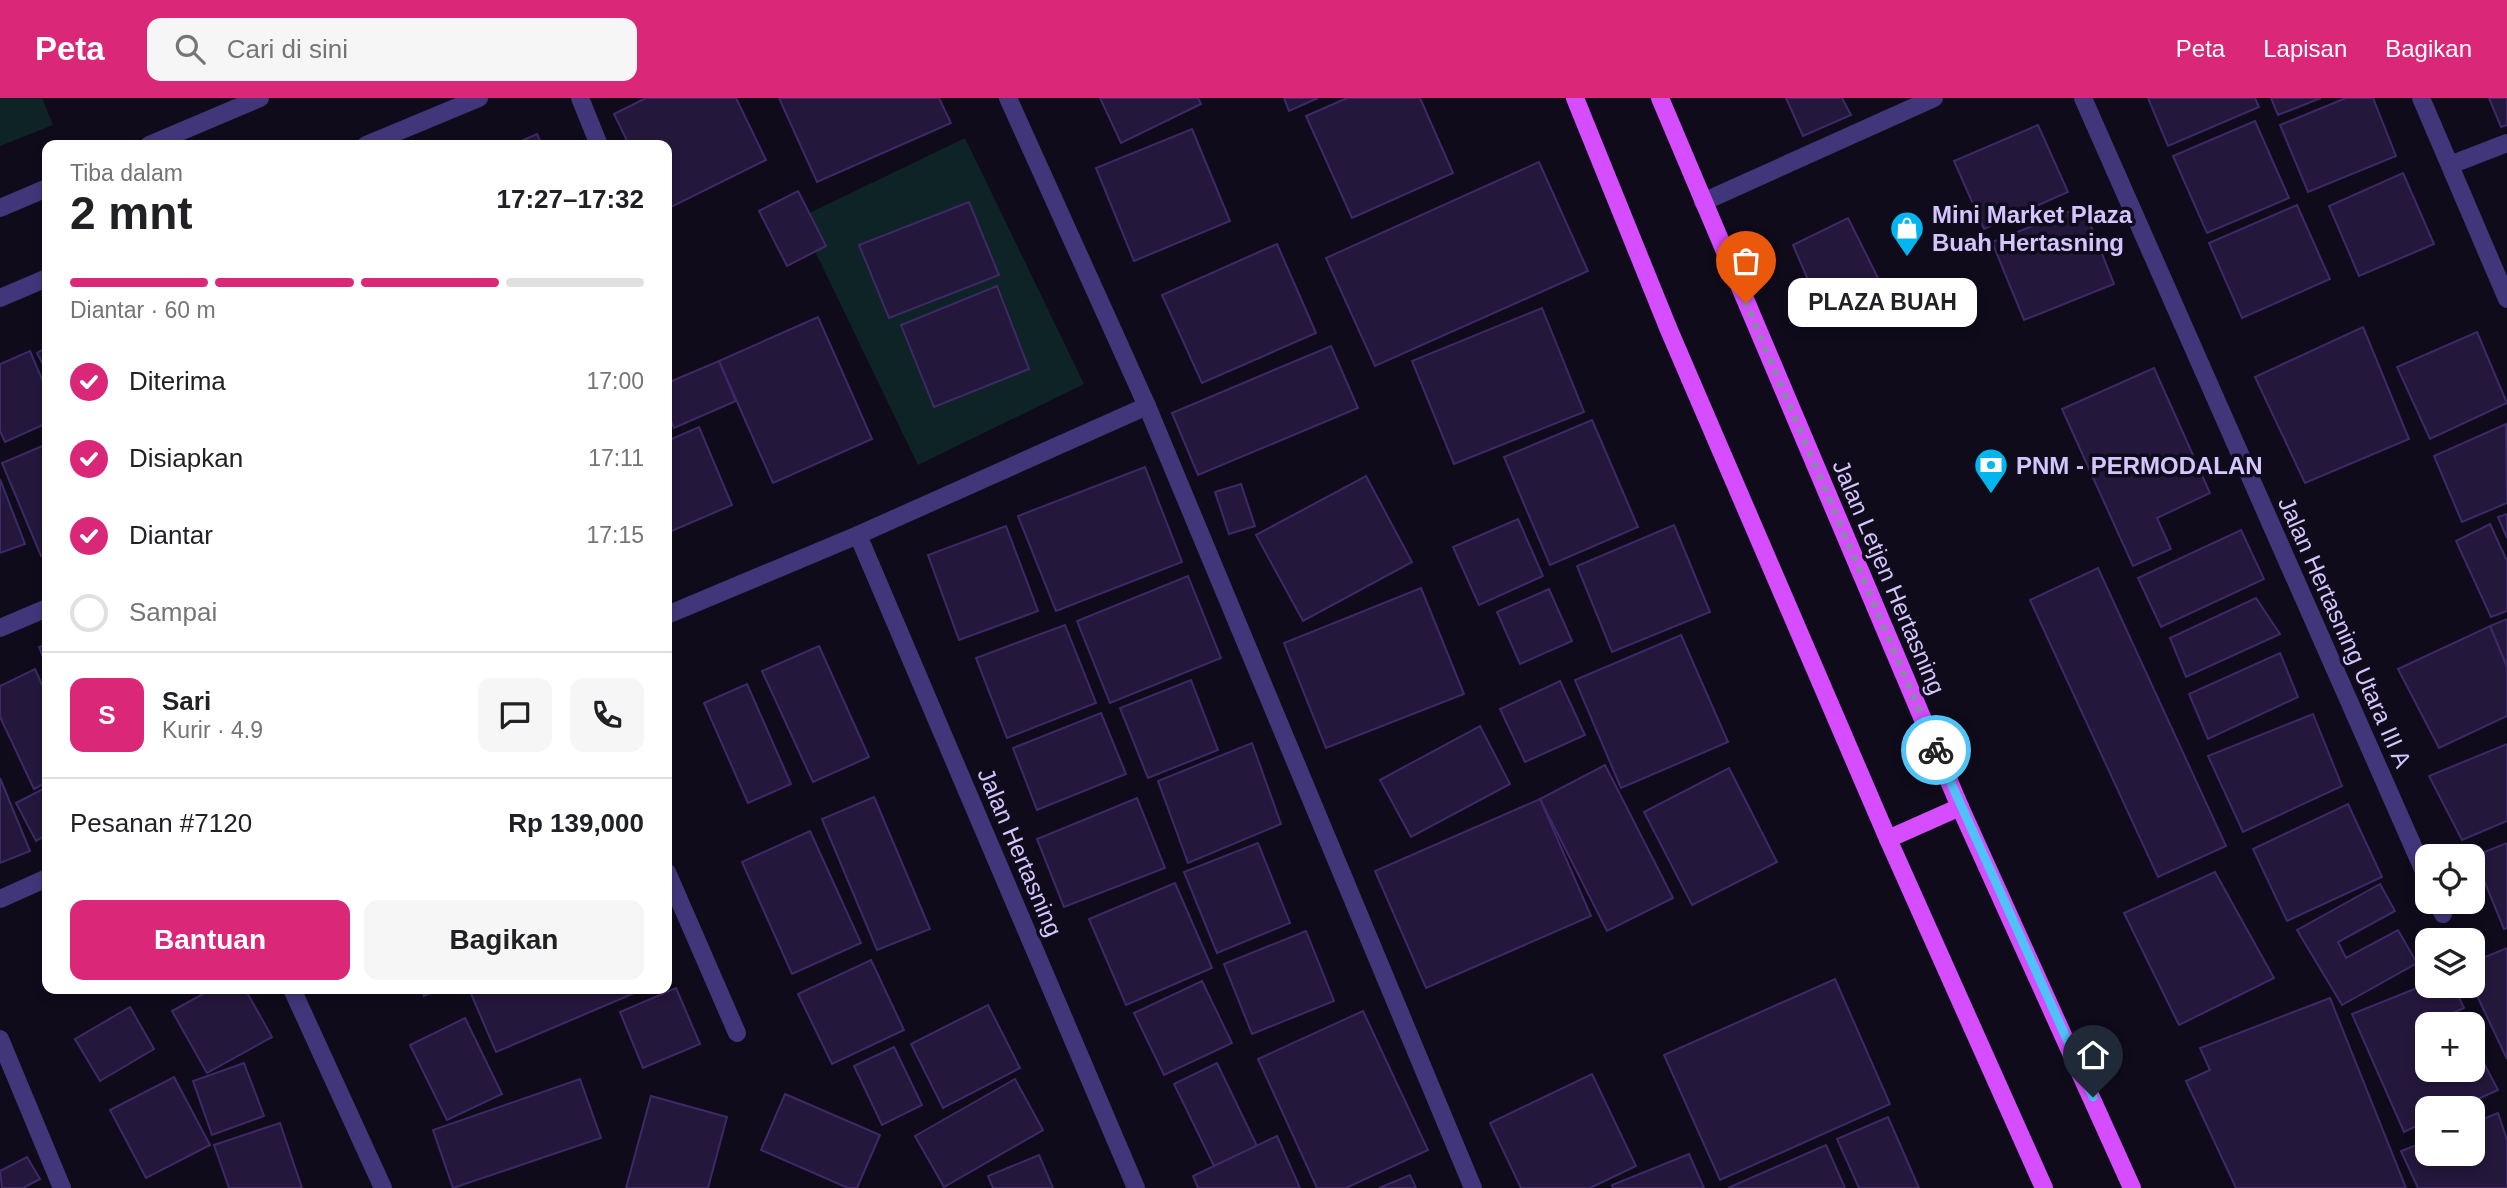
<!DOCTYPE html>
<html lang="id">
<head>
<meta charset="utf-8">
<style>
  body { margin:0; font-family:Arial,sans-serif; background:#f6f6f6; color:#202124; height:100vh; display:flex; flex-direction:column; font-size:26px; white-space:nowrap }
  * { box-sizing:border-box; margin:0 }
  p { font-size:23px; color:#757577 }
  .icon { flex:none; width:38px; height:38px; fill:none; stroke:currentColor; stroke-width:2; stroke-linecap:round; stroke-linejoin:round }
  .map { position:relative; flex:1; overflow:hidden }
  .drawer { position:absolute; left:42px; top:42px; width:630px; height:854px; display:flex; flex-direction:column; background:#fff; border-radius:14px; box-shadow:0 4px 10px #0003 }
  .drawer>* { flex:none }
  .tools { position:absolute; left:2415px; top:746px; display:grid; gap:14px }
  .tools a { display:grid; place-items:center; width:70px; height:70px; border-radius:14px; background:#fff; box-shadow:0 4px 10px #0003; font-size:35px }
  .pin { position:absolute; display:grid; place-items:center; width:60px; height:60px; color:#fff; margin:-72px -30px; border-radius:50% 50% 50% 0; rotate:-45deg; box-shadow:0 0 7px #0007 }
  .pin .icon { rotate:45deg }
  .courier { position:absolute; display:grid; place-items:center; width:70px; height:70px; margin:-35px; border:5px solid #4fc3f7; border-radius:50%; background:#fff; color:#222; box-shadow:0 2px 9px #0007 }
  .bubble { position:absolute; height:49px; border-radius:14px; background:#fff; box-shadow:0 4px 10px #0003; font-size:23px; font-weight:700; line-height:49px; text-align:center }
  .summary em { font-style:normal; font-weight:700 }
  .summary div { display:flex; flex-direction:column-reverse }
  .summary { display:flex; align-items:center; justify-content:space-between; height:119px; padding:0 28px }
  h1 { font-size:46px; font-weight:700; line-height:52px }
  .bar { display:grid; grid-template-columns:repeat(4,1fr); gap:10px 7px; align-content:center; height:84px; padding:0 28px }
  .bar i { height:9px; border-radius:5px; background:#e0e0e0 }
  .bar .active { background:#db2777 }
  .bar p { grid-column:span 4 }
  .line { display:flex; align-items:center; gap:18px; padding:0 28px; border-top:2px solid #e0e0e0 }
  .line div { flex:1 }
  .round { display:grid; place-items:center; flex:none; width:74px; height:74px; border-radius:14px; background:#f6f6f6 }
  ol { padding:0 28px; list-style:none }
  li { display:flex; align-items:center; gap:21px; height:77px }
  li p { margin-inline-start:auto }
  li .icon { padding:7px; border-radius:50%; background:#db2777; color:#fff; stroke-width:4 }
  li:last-child { color:#757577 }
  li i { width:38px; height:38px; border:4px solid #e0e0e0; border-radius:50% }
  .primary-button { display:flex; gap:14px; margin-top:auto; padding:14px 28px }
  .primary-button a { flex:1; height:80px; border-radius:14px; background:#db2777; color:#fff; font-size:28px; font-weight:700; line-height:80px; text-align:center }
  .primary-button a+a { background:#f6f6f6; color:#202124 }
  header { display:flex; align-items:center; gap:42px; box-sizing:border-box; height:98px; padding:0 35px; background:#db2777; color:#fff }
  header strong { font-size:33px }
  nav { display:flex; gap:38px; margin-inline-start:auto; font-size:24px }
  .search { width:490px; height:63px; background:#f6f6f6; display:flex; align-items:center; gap:18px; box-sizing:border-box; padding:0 24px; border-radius:14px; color:#757577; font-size:26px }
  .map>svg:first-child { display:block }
  .green { fill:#0e2325 }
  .building { fill:#24173c; stroke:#3e2968; stroke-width:2 }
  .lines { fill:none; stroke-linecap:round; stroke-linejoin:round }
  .minor { stroke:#42367a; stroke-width:18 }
  .tertiary { stroke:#42367a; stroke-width:18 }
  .primary { stroke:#d54dfe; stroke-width:18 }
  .done { stroke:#8f84af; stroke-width:7; stroke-dasharray:0 12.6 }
  .route { stroke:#4fc3f7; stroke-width:9 }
  .labels { text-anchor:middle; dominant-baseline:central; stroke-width:7; stroke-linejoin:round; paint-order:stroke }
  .poi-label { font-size:24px; font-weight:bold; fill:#d4c5ff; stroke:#100b1b; text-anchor:start }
  .street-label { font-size:24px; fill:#d4c5ff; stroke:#100b1b }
</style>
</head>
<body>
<header>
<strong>Peta</strong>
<div class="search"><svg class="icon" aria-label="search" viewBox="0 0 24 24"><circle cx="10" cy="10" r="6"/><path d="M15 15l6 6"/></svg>Cari di sini</div>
<nav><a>Peta</a><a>Lapisan</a><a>Bagikan</a></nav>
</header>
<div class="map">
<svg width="2507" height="1090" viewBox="0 0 2507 1090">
  <rect width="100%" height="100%" fill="#100b1b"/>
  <g class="green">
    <path d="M 0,0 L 42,0 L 53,27 L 0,48 Z"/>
    <path d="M 965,40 L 1084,286 L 918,367 L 799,120 Z"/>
  </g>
  <g class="building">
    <path d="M 646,0 L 736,0 L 766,62 L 667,111 L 667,47 L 629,47 L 614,16 Z"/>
    <path d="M 779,0 L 939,0 L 951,25 L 817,84 Z"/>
    <path d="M 1100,0 L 1198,0 L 1201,6 L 1121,45 Z"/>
    <path d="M 1284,0 L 1318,0 L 1289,13 Z"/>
    <path d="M 1347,0 L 1420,0 L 1453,75 L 1352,120 L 1306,18 Z"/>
    <path d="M 1786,0 L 1842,0 L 1851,17 L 1803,38 Z"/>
    <path d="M 2148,0 L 2255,0 L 2259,9 L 2168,48 Z"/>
    <path d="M 2271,0 L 2321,0 L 2278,17 Z"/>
    <path d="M 2346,0 L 2373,0 L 2396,58 L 2308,94 L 2280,27 Z"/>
    <path d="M 2489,0 L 2507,0 L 2507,27 L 2501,29 Z"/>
    <path d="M 2255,23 L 2289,100 L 2207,135 L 2173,58 Z"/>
    <path d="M 2038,27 L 2068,94 L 1984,131 L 1954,63 Z"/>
    <path d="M 1192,31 L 1230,123 L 1134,163 L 1096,70 Z"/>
    <path d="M 537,36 L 542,47 L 512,47 Z"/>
    <path d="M 1539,64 L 1588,173 L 1375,268 L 1326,160 Z"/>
    <path d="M 2403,75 L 2434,146 L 2359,178 L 2329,108 Z"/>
    <path d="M 798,93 L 826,148 L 787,168 L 759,113 Z"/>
    <path d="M 969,104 L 999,177 L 889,220 L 859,147 Z"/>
    <path d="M 2297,107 L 2330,181 L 2242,220 L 2209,145 Z"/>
    <path d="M 2083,108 L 2114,186 L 2024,222 L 1992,144 Z"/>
    <path d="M 1848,120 L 1879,182 L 1821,212 L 1793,147 Z"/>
    <path d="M 1277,146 L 1316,235 L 1202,285 L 1162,197 Z"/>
    <path d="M 997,188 L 1029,271 L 934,309 L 901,227 Z"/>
    <path d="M 1542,210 L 1584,314 L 1454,366 L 1412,263 Z"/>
    <path d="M 818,219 L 872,341 L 773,385 L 719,263 Z"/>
    <path d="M 2363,229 L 2409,341 L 2305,385 L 2255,279 Z"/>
    <path d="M 2477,234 L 2507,305 L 2430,341 L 2397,269 Z"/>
    <path d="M 1331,248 L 1358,310 L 1198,377 L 1172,315 Z"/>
    <path d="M 47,249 L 47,274 L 37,255 Z"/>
    <path d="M 30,253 L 47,293 L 47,325 L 5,344 L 0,333 L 0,266 Z"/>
    <path d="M 719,263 L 736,303 L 674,330 L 667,313 L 667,285 Z"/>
    <path d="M 2154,270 L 2210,395 L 2157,420 L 2171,451 L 2133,468 L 2062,311 Z"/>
    <path d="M 1592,322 L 1638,429 L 1550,467 L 1504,359 Z"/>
    <path d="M 2506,326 L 2507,405 L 2462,424 L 2434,358 Z"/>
    <path d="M 699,329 L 732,407 L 667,435 L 667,343 Z"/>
    <path d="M 47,346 L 47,455 L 41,458 L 2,365 Z"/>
    <path d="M 1145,369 L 1182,464 L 1056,513 L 1018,418 Z"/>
    <path d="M 1366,378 L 1412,464 L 1303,523 L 1256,437 Z"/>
    <path d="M 0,381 L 25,446 L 0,455 Z"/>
    <path d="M 1241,386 L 1255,428 L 1229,436 L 1215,394 Z"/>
    <path d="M 2507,416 L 2507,440 L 2498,419 Z"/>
    <path d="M 1518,421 L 1543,478 L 1479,507 L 1453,449 Z"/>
    <path d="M 2490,426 L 2507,463 L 2507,513 L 2491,519 L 2456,443 Z"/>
    <path d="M 1674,427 L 1710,514 L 1612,554 L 1577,468 Z"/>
    <path d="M 1006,428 L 1038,513 L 959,542 L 928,457 Z"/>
    <path d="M 2241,432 L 2264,481 L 2161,529 L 2138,480 Z"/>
    <path d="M 2098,470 L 2226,748 L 2158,779 L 2030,502 Z"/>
    <path d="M 1188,478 L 1221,560 L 1110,605 L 1077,523 Z"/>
    <path d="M 1421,490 L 1464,596 L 1326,650 L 1284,545 Z"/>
    <path d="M 1549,491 L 1572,543 L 1520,566 L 1497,514 Z"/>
    <path d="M 2256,500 L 2280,536 L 2186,579 L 2170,540 Z"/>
    <path d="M 2507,521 L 2507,569 L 2490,528 Z"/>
    <path d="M 1065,527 L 1096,605 L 1007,640 L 976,560 Z"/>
    <path d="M 2490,528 L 2507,569 L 2507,618 L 2439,650 L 2398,571 Z"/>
    <path d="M 1681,537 L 1728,644 L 1621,690 L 1575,582 Z"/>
    <path d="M 47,546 L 47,569 L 39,549 Z"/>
    <path d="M 819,548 L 869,659 L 813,684 L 762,573 Z"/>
    <path d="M 2280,555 L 2298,599 L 2208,641 L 2189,596 Z"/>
    <path d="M 35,571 L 47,598 L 47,684 L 34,691 L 0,619 L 0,588 Z"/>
    <path d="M 1191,582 L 1218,652 L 1148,680 L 1120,610 Z"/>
    <path d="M 1560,583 L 1585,637 L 1525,664 L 1500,611 Z"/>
    <path d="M 747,586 L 791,686 L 748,705 L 704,605 Z"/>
    <path d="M 1101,615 L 1126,676 L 1037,712 L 1013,650 Z"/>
    <path d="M 2313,616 L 2342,688 L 2243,734 L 2208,658 Z"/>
    <path d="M 1480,628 L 1510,686 L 1411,739 L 1380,682 Z"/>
    <path d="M 1252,645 L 1281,726 L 1188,765 L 1158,683 Z"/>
    <path d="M 2507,646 L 2507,723 L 2462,742 L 2429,678 Z"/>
    <path d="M 1605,667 L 1673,800 L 1607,833 L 1540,701 Z"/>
    <path d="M 1729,670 L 1777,764 L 1692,807 L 1644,714 Z"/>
    <path d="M 0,680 L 30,753 L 0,765 Z"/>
    <path d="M 47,689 L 47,737 L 36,743 L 16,705 Z"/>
    <path d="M 874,699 L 930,831 L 877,852 L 822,721 Z"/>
    <path d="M 1137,700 L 1165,770 L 1064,809 L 1037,741 Z"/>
    <path d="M 1540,701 L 1591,818 L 1426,890 L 1375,773 Z"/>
    <path d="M 2348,706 L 2382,779 L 2287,823 L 2253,751 Z"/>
    <path d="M 810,733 L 861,845 L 792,876 L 742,764 Z"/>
    <path d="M 1258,745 L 1290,825 L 1217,855 L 1184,774 Z"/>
    <path d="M 2507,745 L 2507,830 L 2504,831 L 2474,758 Z"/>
    <path d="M 2215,774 L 2274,880 L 2179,927 L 2124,815 Z"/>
    <path d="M 1175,785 L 1212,870 L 1126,907 L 1089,821 Z"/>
    <path d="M 2380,786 L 2395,813 L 2338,844 L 2346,860 L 2398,832 L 2417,865 L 2342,907 L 2297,832 Z"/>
    <path d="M 1306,833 L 1334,903 L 1252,936 L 1224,866 Z"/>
    <path d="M 2507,850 L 2507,961 L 2472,887 L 2473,864 Z"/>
    <path d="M 871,862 L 904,932 L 832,966 L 798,896 Z"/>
    <path d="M 1835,881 L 1890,1006 L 1720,1082 L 1664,957 Z"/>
    <path d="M 1202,883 L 1232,945 L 1164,977 L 1134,915 Z"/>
    <path d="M 2427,886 L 2453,887 L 2464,910 L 2419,930 L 2427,948 L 2427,971 L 2473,971 L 2473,954 L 2477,952 L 2498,992 L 2458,1010 L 2427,1010 L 2427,1023 L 2404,1034 L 2352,916 Z"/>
    <path d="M 676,890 L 700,946 L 643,970 L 620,914 Z"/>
    <path d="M 212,891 L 245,891 L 272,939 L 207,975 L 172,913 Z"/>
    <path d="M 421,891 L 441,891 L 424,898 Z"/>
    <path d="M 469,891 L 644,891 L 496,954 Z"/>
    <path d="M 2330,900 L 2406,1090 L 2236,1090 L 2186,983 L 2210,972 L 2200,950 Z"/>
    <path d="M 988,907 L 1020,970 L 943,1010 L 911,946 Z"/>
    <path d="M 130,909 L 154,951 L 100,983 L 75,941 Z"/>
    <path d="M 1363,913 L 1428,1052 L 1346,1090 L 1317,1090 L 1258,961 Z"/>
    <path d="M 465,920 L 502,996 L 447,1022 L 410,947 Z"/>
    <path d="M 894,949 L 922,1007 L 882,1027 L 854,968 Z"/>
    <path d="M 244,965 L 264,1018 L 212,1037 L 193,983 Z"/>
    <path d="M 1217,965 L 1257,1048 L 1214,1068 L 1174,986 Z"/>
    <path d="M 1592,976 L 1636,1068 L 1590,1090 L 1521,1090 L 1490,1025 Z"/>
    <path d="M 174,979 L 210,1047 L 146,1080 L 110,1012 Z"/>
    <path d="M 580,981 L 601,1040 L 453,1090 L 433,1032 Z"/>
    <path d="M 1015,981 L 1043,1032 L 944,1089 L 915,1038 Z"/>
    <path d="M 785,996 L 880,1037 L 857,1090 L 848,1090 L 761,1052 Z"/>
    <path d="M 651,998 L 727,1019 L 708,1090 L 626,1090 Z"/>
    <path d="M 2498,1015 L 2507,1042 L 2507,1090 L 2418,1090 L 2401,1053 L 2427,1043 L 2427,1055 L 2473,1055 L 2473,1025 Z"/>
    <path d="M 1888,1019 L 1919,1090 L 1859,1090 L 1837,1041 Z"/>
    <path d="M 280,1025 L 302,1090 L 229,1090 L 214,1047 Z"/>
    <path d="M 1277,1038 L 1300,1090 L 1198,1090 L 1193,1078 Z"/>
    <path d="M 1826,1047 L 1845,1090 L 1728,1090 Z"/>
    <path d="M 1689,1056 L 1704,1090 L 1613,1090 L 1612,1087 Z"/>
    <path d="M 1039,1057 L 1053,1090 L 993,1090 L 988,1078 Z"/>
    <path d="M 27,1059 L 40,1081 L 23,1090 L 2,1090 L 0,1073 Z"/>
    <path d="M 1410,1077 L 1416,1090 L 1379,1090 Z"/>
  </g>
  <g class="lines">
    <g class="minor">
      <path d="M 580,0 L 599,47"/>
      <path d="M 1008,0 L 1147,308 L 1473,1090"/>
      <path d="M 2083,0 L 2427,780"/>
      <path d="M 2421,0 L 2507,201"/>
      <path d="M 2450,67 L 2507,45"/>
      <path d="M 1703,104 L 1934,0"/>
      <path d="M 858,437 L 1136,1090"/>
      <path d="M 667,517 L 858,437 L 1147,308"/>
      <path d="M 0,530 L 47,510"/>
      <path d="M 667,774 L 737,935"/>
      <path d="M 0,801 L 47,780"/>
      <path d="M 2437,803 L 2443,816"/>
      <path d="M 292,891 L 383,1090"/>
      <path d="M 0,941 L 62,1090"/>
    </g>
    <g class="tertiary">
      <path d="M 149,47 L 260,0"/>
      <path d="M 366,47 L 479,0"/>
      <path d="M 0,110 L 47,90"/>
      <path d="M 0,200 L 47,180"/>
    </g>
    <g class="primary">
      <path d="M 1575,0 L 1669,232 L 1888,741 L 2044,1090"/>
      <path d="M 1660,0 L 1960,709 L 2132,1090"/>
      <path d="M 1888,741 L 1960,709"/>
    </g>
  </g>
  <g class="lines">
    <path class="done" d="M 1746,205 L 1936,652"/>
    <path class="route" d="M 1936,652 L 2093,999"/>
  </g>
  <defs>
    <g id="shop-pin" transform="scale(1.75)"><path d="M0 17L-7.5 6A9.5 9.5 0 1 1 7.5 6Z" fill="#01b6ef" stroke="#100b1b"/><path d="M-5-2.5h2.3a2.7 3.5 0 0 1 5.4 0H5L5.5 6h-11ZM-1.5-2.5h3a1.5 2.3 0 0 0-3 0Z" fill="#fff"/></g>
    <g id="bank-pin" transform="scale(1.75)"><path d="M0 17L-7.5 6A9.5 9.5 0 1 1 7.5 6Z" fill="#01b6ef" stroke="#100b1b"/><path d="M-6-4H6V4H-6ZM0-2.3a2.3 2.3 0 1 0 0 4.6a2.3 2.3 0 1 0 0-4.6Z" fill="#fff"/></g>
  </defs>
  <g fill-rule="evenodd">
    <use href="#shop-pin" x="1907" y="130"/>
    <use href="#bank-pin" x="1991" y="367"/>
  </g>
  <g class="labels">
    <g class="poi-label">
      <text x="1932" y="116">Mini Market Plaza<tspan x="1932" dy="28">Buah Hertasning</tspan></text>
      <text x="2016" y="367">PNM - PERMODALAN</text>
    </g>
    <g class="street-label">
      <text transform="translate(1889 479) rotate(67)">Jalan Letjen Hertasning</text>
      <text transform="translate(2345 534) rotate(66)">Jalan Hertasning Utara III A</text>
      <text transform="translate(1020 754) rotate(67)">Jalan Hertasning</text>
    </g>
  </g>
</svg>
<div class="tools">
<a><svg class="icon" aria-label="locate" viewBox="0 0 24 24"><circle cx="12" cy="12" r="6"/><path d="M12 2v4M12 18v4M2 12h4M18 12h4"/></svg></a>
<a><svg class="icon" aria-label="layers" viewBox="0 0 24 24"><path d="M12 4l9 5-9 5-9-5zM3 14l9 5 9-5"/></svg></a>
<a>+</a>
<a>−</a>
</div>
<div class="pin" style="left:1746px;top:205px;background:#ea580c"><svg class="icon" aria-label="bag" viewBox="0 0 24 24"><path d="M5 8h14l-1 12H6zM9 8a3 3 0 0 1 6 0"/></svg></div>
<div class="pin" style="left:2093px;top:999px;background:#1f2937"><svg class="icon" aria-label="home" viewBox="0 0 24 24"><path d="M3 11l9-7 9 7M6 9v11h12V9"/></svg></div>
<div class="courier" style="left:1936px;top:652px"><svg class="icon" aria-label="bike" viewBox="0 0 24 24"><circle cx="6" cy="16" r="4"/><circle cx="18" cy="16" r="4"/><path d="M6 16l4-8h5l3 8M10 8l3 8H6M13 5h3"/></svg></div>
<div class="bubble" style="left:1788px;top:180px;width:189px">PLAZA BUAH</div>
<section class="drawer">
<div class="summary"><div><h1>2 mnt</h1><p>Tiba dalam</p></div><em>17:27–17:32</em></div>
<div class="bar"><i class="active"></i><i class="active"></i><i class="active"></i><i></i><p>Diantar · 60 m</p></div>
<ol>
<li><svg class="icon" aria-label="check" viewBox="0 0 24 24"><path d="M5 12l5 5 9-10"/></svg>Diterima<p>17:00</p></li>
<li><svg class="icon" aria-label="check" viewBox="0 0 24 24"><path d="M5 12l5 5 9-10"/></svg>Disiapkan<p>17:11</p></li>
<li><svg class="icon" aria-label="check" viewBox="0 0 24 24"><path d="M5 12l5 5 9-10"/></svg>Diantar<p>17:15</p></li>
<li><i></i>Sampai</li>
</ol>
<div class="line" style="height:126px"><b class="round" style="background:#db2777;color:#fff">S</b><div><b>Sari</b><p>Kurir · 4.9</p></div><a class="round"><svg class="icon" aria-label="chat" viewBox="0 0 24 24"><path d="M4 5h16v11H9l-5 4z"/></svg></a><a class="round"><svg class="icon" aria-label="phone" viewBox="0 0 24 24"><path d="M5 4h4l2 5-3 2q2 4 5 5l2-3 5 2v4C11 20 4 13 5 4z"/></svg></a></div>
<div class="line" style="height:91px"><div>Pesanan #7120</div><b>Rp 139,000</b></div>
<div class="primary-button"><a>Bantuan</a><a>Bagikan</a></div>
</section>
</div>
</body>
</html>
